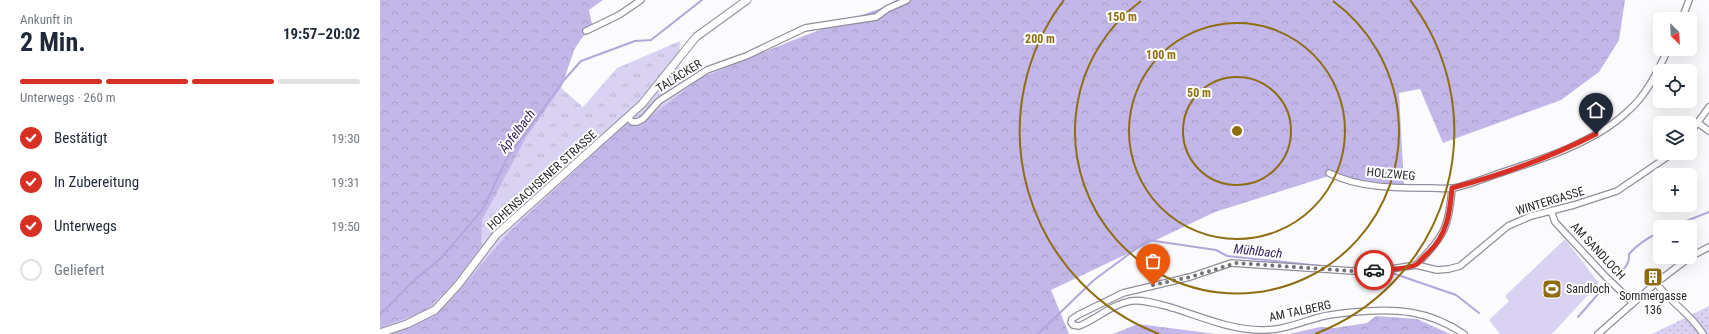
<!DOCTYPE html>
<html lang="de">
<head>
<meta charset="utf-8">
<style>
  body { margin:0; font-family:"Roboto Condensed",sans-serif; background:#f2f2f3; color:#1f2937; height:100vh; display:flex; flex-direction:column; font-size:15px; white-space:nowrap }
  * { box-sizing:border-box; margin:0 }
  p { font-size:13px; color:#747a83 }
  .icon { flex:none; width:22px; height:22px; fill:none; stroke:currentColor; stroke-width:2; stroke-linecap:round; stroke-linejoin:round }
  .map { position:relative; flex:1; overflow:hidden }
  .panel { display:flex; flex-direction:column; background:#fff; width:380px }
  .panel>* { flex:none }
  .needle { width:26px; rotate:156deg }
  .buttons { position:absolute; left:1273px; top:12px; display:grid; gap:8px }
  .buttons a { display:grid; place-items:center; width:44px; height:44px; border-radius:6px; background:#fff; box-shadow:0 4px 16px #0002; font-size:20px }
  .pin { position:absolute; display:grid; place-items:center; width:34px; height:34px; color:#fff; margin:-41px -17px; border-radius:50% 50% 50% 0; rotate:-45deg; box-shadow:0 0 4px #0007 }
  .pin .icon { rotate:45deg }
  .courier { position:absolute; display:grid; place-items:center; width:40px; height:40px; margin:-20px; border:3px solid #d93025; border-radius:50%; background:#fff; color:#222; box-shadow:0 1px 5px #0007 }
  .head em { font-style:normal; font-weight:700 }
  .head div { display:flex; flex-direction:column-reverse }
  .head { display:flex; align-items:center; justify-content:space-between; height:68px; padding:0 20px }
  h1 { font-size:26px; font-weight:700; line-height:30px }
  .bar { display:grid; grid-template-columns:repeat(4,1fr); gap:6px 4px; align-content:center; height:48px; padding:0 20px }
  .bar i { height:5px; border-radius:3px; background:#e0e1e3 }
  .bar .active { background:#d93025 }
  .bar p { grid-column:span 4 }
  ol { padding:0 20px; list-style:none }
  li { display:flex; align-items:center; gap:12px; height:44px }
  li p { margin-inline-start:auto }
  li .icon { padding:4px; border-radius:50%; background:#d93025; color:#fff; stroke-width:4 }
  li:last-child { color:#747a83 }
  li i { width:22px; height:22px; border:2px solid #e0e1e3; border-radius:50% }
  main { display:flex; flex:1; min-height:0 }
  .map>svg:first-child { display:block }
  .grass { fill:url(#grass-tufts) }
  .forest { fill:url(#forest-crowns) }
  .garden { fill:url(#garden-dots) }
  .pitch { fill:#dad2f3 }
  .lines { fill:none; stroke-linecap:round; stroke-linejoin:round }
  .stream { stroke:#b3a7da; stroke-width:2 }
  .minor-casing { stroke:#918e9b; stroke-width:8 }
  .tertiary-casing { stroke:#918e9b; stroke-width:9 }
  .minor { stroke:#fff; stroke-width:5.5 }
  .tertiary { stroke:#fff; stroke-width:7 }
  .done { stroke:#727176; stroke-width:4; stroke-dasharray:0 7.2 }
  .route { stroke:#d93025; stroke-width:5 }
  .ring { fill:none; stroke:#8f6d11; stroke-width:2 }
  .labels { text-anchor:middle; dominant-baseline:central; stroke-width:4; stroke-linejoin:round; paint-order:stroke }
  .street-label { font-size:12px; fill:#28272c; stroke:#fff }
  .poi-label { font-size:12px; fill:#28272c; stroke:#fff; text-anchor:start }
  .water-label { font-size:13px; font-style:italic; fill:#372360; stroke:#fff }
  .centre { fill:#8f6d11; stroke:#fff; stroke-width:2 }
  .ring-label { font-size:12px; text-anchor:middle; font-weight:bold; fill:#8f6d11; stroke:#fff; stroke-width:4; stroke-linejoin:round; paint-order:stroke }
</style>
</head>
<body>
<main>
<section class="panel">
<div class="head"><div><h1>2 Min.</h1><p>Ankunft in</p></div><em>19:57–20:02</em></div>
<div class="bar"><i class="active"></i><i class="active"></i><i class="active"></i><i></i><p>Unterwegs · 260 m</p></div>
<ol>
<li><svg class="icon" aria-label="check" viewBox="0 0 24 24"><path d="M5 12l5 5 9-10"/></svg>Bestätigt<p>19:30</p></li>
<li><svg class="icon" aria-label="check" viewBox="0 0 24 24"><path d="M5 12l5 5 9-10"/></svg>In Zubereitung<p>19:31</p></li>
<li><svg class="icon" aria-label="check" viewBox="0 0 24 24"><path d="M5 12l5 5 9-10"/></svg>Unterwegs<p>19:50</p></li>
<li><i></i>Geliefert</li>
</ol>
</section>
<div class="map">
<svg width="1329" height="334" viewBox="0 0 1329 334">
  <defs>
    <pattern id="grass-tufts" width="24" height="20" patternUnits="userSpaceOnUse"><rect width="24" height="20" fill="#dad2f3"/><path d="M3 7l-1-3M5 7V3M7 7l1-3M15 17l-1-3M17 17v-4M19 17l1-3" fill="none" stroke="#bbb4d0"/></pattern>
    <pattern id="forest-crowns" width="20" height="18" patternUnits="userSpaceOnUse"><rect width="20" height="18" fill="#c3b7ea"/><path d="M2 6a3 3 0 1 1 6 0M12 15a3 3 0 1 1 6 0" fill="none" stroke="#a89dc9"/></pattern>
    <pattern id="garden-dots" width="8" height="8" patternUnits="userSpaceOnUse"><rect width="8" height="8" fill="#dad2f3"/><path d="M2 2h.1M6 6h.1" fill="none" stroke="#bbb4d0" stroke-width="1.8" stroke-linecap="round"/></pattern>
  </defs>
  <rect width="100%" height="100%" fill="#fbfbfe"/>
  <path class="grass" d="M 300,41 L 299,79 L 316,81 L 313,85 L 256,128 L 129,232 L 67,304 L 27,328 L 7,334 L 0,334 L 0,328 L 45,312 L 72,285 L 100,247 L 101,220 L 146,138 L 181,88 L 203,107 L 237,68 Z"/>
  <g class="forest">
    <path d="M 0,0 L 223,0 L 209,10 L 212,24 L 195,48 L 181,88 L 146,138 L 102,220 L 101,247 L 72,285 L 45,312 L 0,328 Z"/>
    <path d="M 516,0 L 1245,0 L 1239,40 L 1219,72 L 1181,100 L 1063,143 L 1040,89 L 1019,93 L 1024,186 L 952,175 L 835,212 L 671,290 L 689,334 L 7,334 L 27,328 L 67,304 L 129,232 L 246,123 L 256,127 L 322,77 L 426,35 L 504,7 Z"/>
    <path d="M 996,316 L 1037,319 L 1070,334 L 909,334 L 940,327 L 954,328 L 987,323 Z"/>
    <path d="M 758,324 L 836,334 L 733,334 Z"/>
  </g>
  <path class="garden" d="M 1329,306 L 1329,334 L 1272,334 Z"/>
  <path class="pitch" d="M 1185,239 L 1219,283 L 1172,334 L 1120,334 L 1109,320 L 1129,301 L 1125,296 Z"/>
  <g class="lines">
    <g class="stream">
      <path d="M 1291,227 L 1329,212"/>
      <path d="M 999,272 L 1015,274 L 1076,295 L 1099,313"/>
      <path d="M 1235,277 C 1243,270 1250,265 1249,254 C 1257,245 1269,237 1280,232"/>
      <path d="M 0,315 L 32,282 L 61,258 L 103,209 L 126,160 L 184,80 L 201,61 L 255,41 L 271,40 L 322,0"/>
      <path d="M 1198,317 L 1226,285"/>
      <path d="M 658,334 L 714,280 L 768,240 L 836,250 L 847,256 L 941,266"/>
    </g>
    <g class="minor-casing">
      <g id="minor">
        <path d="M 1302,19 L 1309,0"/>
        <path d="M 206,31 L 239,15 L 261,0"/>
        <path d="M 248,117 L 252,122 L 257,122 L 263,119 L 279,101 L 327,70 L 366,56 L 425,28 L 496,17 L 507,9 L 527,0"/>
        <path d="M 1318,123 L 1329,131"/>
        <path d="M 1310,133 L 1329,107"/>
        <path d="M 949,173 C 978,188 1017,188 1050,188 C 1057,188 1066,189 1074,188 C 1088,185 1103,179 1117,174 C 1160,160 1214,143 1247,112 C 1266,96 1278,71 1288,49"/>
        <path d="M 1171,211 L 1175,222 L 1225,276 L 1253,303"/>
        <path d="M 1310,257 L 1329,247"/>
        <path d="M 1036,265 C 1064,237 1069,227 1072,188"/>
        <path d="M 1276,283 C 1290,302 1311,314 1323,334"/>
        <path d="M 1084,334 C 1048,310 1016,308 974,312 C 964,313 953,314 944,316 C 924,321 902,331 881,330 C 852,330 821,317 793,308 C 780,305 765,299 751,301 C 732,304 717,319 699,326 L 693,325 L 691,322 L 692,319 L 698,315 L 743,293 L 810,277 L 851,263 L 973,271 L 1011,269 L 1036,265 L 1057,270 L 1069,269 L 1080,266 L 1128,226 L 1151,216 L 1194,205 L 1237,191 L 1293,153"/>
        <path d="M 1218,334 L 1276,283 L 1310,257"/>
      </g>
    </g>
    <g class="tertiary-casing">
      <path id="tertiary" d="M 0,333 L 27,324 L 55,310 L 78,285 L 116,235 L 262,104 L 316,37 L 367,0"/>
    </g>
    <use href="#minor" class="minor"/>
    <use href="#tertiary" class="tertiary"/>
  </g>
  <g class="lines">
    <path class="done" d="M 773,285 L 810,277 L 856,263 L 973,271 L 994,270"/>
    <path class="route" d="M 994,270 C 1003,270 1029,269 1037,264 C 1041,261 1044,256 1048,253 C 1067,235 1070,213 1072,188 C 1121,175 1171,157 1216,134"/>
  </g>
  <g class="ring">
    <circle cx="857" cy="131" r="54"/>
    <circle cx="857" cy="131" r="108"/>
    <path d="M953 1A162 162 0 1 1 761 1"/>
    <path d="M779 334A217 217 0 0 1 684 0M1030 0A217 217 0 0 1 935 334"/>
  </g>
  <defs>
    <g id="building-square" transform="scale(1)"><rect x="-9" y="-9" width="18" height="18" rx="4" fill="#8f6d11" stroke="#fff"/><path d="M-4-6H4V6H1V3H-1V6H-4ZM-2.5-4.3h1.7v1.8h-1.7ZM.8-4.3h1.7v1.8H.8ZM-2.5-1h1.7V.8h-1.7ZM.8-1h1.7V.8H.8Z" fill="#fff"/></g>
    <g id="stadium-square" transform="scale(1)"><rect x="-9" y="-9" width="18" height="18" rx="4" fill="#8f6d11" stroke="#fff"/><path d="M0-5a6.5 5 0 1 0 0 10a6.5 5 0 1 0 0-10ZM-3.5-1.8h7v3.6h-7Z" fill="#fff"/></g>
  </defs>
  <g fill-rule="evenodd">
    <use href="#building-square" x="1273" y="277"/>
    <use href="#stadium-square" x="1172" y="289"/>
  </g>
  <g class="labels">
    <g class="street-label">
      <text transform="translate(299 76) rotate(-32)">TALÄCKER</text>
      <text transform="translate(1011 174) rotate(5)">HOLZWEG</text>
      <text transform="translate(162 180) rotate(-42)">HOHENSACHSENER STRASSE</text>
      <text transform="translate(1170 201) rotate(-17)">WINTERGASSE</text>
      <text transform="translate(1218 251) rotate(47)">AM SANDLOCH</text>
      <text transform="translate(920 311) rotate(-12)">AM TALBERG</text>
    </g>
    <g class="poi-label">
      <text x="1186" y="289">Sandloch</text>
      <text x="1273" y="296" text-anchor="middle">Sommergasse<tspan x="1273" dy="14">136</tspan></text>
    </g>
    <g class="water-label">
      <text transform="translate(137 131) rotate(-53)">Äpfelbach</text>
      <text transform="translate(878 251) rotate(6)">Mühlbach</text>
    </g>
  </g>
  <circle cx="857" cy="131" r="6" class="centre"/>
  <g class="ring-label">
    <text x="742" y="21">150 m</text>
    <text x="660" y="43">200 m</text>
    <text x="781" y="59">100 m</text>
    <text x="819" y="97">50 m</text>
  </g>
</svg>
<div class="buttons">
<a><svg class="needle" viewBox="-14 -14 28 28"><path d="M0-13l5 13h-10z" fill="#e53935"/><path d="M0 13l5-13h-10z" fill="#747a83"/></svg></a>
<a><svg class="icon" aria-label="locate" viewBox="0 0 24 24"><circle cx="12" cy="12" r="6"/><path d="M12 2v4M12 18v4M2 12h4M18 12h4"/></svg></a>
<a><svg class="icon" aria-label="layers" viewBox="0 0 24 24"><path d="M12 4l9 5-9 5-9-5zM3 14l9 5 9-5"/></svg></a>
<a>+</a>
<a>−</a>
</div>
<div class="pin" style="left:773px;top:285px;background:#ea580c"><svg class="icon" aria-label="bag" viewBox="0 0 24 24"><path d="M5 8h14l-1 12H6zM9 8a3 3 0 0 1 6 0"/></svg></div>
<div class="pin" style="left:1216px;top:134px;background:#1f2937"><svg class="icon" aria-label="home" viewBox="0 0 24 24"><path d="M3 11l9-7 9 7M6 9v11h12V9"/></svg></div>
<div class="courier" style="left:994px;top:270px"><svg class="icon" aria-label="car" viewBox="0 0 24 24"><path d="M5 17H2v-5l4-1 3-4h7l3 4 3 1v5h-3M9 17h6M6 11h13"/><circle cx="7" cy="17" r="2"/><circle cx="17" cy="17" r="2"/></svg></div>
</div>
</main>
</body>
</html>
